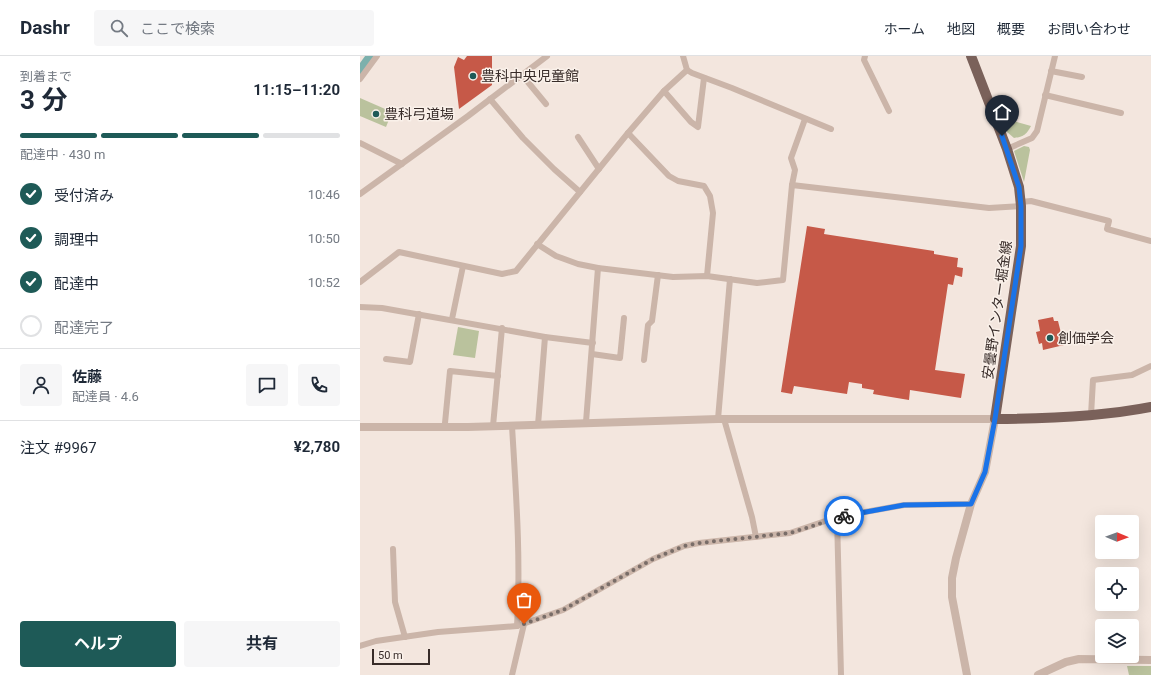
<!DOCTYPE html>
<html lang="ja">
<head>
<meta charset="utf-8">
<style>
  body { margin:0; font-family:Roboto,"Noto Sans JP",sans-serif; background:#f6f6f7; color:#1f2937; height:100vh; display:flex; flex-direction:column; font-size:15px; white-space:nowrap }
  * { box-sizing:border-box; margin:0 }
  p { font-size:13px; color:#747a83 }
  .icon { flex:none; width:22px; height:22px; fill:none; stroke:currentColor; stroke-width:2; stroke-linecap:round; stroke-linejoin:round }
  .map { position:relative; flex:1; overflow:hidden }
  .details { display:flex; flex-direction:column; background:#fff; width:360px }
  .details>* { flex:none }
  .needle { width:26px; rotate:91deg }
  .tools { position:absolute; left:735px; top:459px; display:grid; gap:8px }
  .tools a { display:grid; place-items:center; width:44px; height:44px; border-radius:4px; background:#fff; box-shadow:0 4px 16px #0002; font-size:20px }
  .scale { position:absolute; left:12px; bottom:10px; width:58px; box-sizing:border-box; padding-left:4px; border:2px solid #382c29; border-top:0; font-size:11px; line-height:14px; white-space:nowrap; color:#382c29; -webkit-text-stroke:3px #faf1ea; paint-order:stroke }
  .pin { position:absolute; display:grid; place-items:center; width:34px; height:34px; color:#fff; margin:-41px -17px; border-radius:50% 50% 50% 0; rotate:-45deg; box-shadow:0 0 4px #0007 }
  .pin .icon { rotate:45deg }
  .courier { position:absolute; display:grid; place-items:center; width:40px; height:40px; margin:-20px; border:3px solid #1a73e8; border-radius:50%; background:#fff; color:#222; box-shadow:0 1px 5px #0007 }
  .summary em { font-style:normal; font-weight:700 }
  .summary div { display:flex; flex-direction:column-reverse }
  .summary { display:flex; align-items:center; justify-content:space-between; height:68px; padding:0 20px }
  h1 { font-size:26px; font-weight:700; line-height:30px }
  .bar { display:grid; grid-template-columns:repeat(4,1fr); gap:6px 4px; align-content:center; height:48px; padding:0 20px }
  .bar i { height:5px; border-radius:3px; background:#e0e1e3 }
  .bar .active { background:#1e5a57 }
  .bar p { grid-column:span 4 }
  .line { display:flex; align-items:center; gap:10px; padding:0 20px; border-top:1px solid #e0e1e3 }
  .line div { flex:1 }
  .round { display:grid; place-items:center; flex:none; width:42px; height:42px; border-radius:4px; background:#f6f6f7 }
  ol { padding:0 20px; list-style:none }
  li { display:flex; align-items:center; gap:12px; height:44px }
  li p { margin-inline-start:auto }
  li .icon { padding:4px; border-radius:50%; background:#1e5a57; color:#fff; stroke-width:4 }
  li:last-child { color:#747a83 }
  li i { width:22px; height:22px; border:2px solid #e0e1e3; border-radius:50% }
  .action { display:flex; gap:8px; margin-top:auto; padding:8px 20px }
  .action a { flex:1; height:46px; border-radius:4px; background:#1e5a57; color:#fff; font-size:16px; font-weight:700; line-height:46px; text-align:center }
  .action a+a { background:#f6f6f7; color:#1f2937 }
  header { display:flex; align-items:center; gap:24px; box-sizing:border-box; height:56px; padding:0 20px; background:#fff; border-bottom:1px solid #e0e1e3 }
  header strong { font-size:19px }
  nav { display:flex; gap:22px; margin-inline-start:auto; font-size:14px }
  .search { width:280px; height:36px; background:#f6f6f7; display:flex; align-items:center; gap:10px; box-sizing:border-box; padding:0 14px; border-radius:4px; color:#747a83; font-size:15px }
  main { display:flex; flex:1; min-height:0 }
  .map>svg:first-child { display:block }
  .green { fill:#bac29d }
  .lines { fill:none; stroke-linecap:round; stroke-linejoin:round }
  .canal { stroke:#7cb0ac; stroke-width:8 }
  .building { fill:#c65948 }
  .minor { stroke:#cbb5a9; stroke-width:6 }
  .tertiary { stroke:#cbb5a9; stroke-width:8 }
  .primary { stroke:#7a615a; stroke-width:10 }
  .done { stroke:#796d68; stroke-width:4; stroke-dasharray:0 7.2 }
  .route { stroke:#1a73e8; stroke-width:5 }
  .poi-dot { fill:#1e5a57; stroke:#faf1ea; stroke-width:1.5 }
  .labels { text-anchor:middle; dominant-baseline:central; stroke-width:3; stroke-linejoin:round; paint-order:stroke }
  .poi-label { font-size:14px; fill:#382c29; stroke:#faf1ea; text-anchor:start }
  .street-label { font-size:14px; fill:#382c29; stroke:#faf1ea }
</style>
</head>
<body>
<header>
<strong>Dashr</strong>
<div class="search"><svg class="icon" aria-label="search" viewBox="0 0 24 24"><circle cx="10" cy="10" r="6"/><path d="M15 15l6 6"/></svg>ここで検索</div>
<nav><a>ホーム</a><a>地図</a><a>概要</a><a>お問い合わせ</a></nav>
</header>
<main>
<section class="details">
<div class="summary"><div><h1>3 分</h1><p>到着まで</p></div><em>11:15–11:20</em></div>
<div class="bar"><i class="active"></i><i class="active"></i><i class="active"></i><i></i><p>配達中 · 430 m</p></div>
<ol>
<li><svg class="icon" aria-label="check" viewBox="0 0 24 24"><path d="M5 12l5 5 9-10"/></svg>受付済み<p>10:46</p></li>
<li><svg class="icon" aria-label="check" viewBox="0 0 24 24"><path d="M5 12l5 5 9-10"/></svg>調理中<p>10:50</p></li>
<li><svg class="icon" aria-label="check" viewBox="0 0 24 24"><path d="M5 12l5 5 9-10"/></svg>配達中<p>10:52</p></li>
<li><i></i>配達完了</li>
</ol>
<div class="line" style="height:72px"><a class="round"><svg class="icon" aria-label="person" viewBox="0 0 24 24"><circle cx="12" cy="8" r="4"/><path d="M4 21q1-7 8-7t8 7"/></svg></a><div><b>佐藤</b><p>配達員 · 4.6</p></div><a class="round"><svg class="icon" aria-label="chat" viewBox="0 0 24 24"><path d="M4 5h16v11H9l-5 4z"/></svg></a><a class="round"><svg class="icon" aria-label="phone" viewBox="0 0 24 24"><path d="M5 4h4l2 5-3 2q2 4 5 5l2-3 5 2v4C11 20 4 13 5 4z"/></svg></a></div>
<div class="line" style="height:52px"><div>注文 #9967</div><b>¥2,780</b></div>
<div class="action"><a>ヘルプ</a><a>共有</a></div>
</section>
<div class="map">
<svg width="791" height="619" viewBox="0 0 791 619">
  <rect width="100%" height="100%" fill="#f3e6de"/>
  <g class="green">
    <path d="M 0,42 L 32,56 L 26,71 L 0,60 Z"/>
    <path d="M 643,62 L 671,70 C 667,78 663,81 654,82 L 647,76 Z"/>
    <path d="M 664,90 L 669,91 L 670,94 L 664,126 L 654,95 Z"/>
    <path d="M 98,271 L 119,275 L 115,302 L 93,299 Z"/>
    <path d="M 767,610 L 791,610 L 791,619 L 769,619 Z"/>
  </g>
  <g class="lines">
    <path class="canal" d="M 0,14 L 10,0"/>
  </g>
  <g class="building">
    <path d="M 107,0 L 132,0 L 132,29 L 99,53 L 94,11 L 98,1 L 104,4 Z"/>
    <path d="M 447,170 L 465,173 L 464,178 L 574,195 L 574,198 L 598,202 L 597,211 L 603,212 L 602,221 L 595,219 L 593,229 L 588,228 L 575,314 L 605,318 L 601,342 L 550,334 L 549,344 L 513,338 L 514,334 L 502,332 L 502,328 L 489,326 L 487,338 L 434,330 L 432,338 L 421,336 Z"/>
    <path d="M 693,261 L 694,265 L 698,265 L 704,289 L 683,294 L 682,287 L 679,288 L 676,276 L 680,275 L 678,264 Z"/>
  </g>
  <g class="lines">
    <g class="minor">
      <path d="M 505,0 L 504,4 L 529,55"/>
      <path d="M 327,14 L 332,17 L 372,32 L 471,73"/>
      <path d="M 691,15 L 722,21"/>
      <path d="M 162,19 L 186,48"/>
      <path d="M 0,23 L 17,0"/>
      <path d="M 304,35 L 331,66 L 338,71 L 344,22"/>
      <path d="M 685,39 L 761,57"/>
      <path d="M 130,43 L 163,82 L 194,113 L 220,136"/>
      <path d="M 268,77 L 309,120 L 318,125 L 344,130 L 350,140 L 353,157 L 347,220"/>
      <path d="M 218,81 L 239,113"/>
      <path d="M 0,87 L 42,108"/>
      <path d="M 647,93 L 672,82 L 677,75 L 695,0"/>
      <path d="M 432,129 L 435,114 L 431,102 L 445,63"/>
      <path d="M 0,138 L 108,60 L 187,0"/>
      <path d="M 661,146 L 671,145 L 749,165 L 747,173 L 791,185"/>
      <path d="M 177,188 L 196,200 L 218,208 L 238,212 L 313,221 L 347,220 L 397,227 L 423,224 L 432,129 L 629,152 L 661,150"/>
      <path d="M 0,226 L 39,196 L 142,218 L 156,215 L 268,77 L 304,35 L 327,14 L 323,0"/>
      <path d="M 0,251 L 22,252 L 185,281 L 233,287"/>
      <path d="M 92,263 L 103,210"/>
      <path d="M 232,298 L 260,302 L 264,262"/>
      <path d="M 26,303 L 50,306 L 59,258"/>
      <path d="M 284,304 L 288,269 L 292,265 L 298,219"/>
      <path d="M 731,359 L 733,324 L 772,319 L 791,310"/>
      <path d="M 358,363 L 370,223"/>
      <path d="M 364,363 L 392,461 L 396,481"/>
      <path d="M 226,366 L 238,212"/>
      <path d="M 85,367 L 90,315 L 138,320"/>
      <path d="M 178,369 L 185,281"/>
      <path d="M 133,370 L 142,272"/>
      <path d="M 152,370 C 156,437 161,503 157,570"/>
      <path d="M 477,461 L 481,619"/>
      <path d="M 33,493 L 35,546 L 45,581"/>
      <path d="M 0,590 L 16,585 L 78,576 L 157,570 L 203,554 L 293,503 L 324,490 L 339,487 L 430,477 L 477,461 L 544,449 L 611,448"/>
      <path d="M 152,619 L 164,568"/>
    </g>
    <g class="tertiary">
      <path d="M 0,371 L 108,371 L 358,363 L 635,363 L 625,416 L 611,448 L 596,502 L 592,522 L 592,541 L 607,619"/>
      <path d="M 678,619 L 706,606 L 719,603 L 791,604"/>
    </g>
    <path class="primary" d="M 611,0 L 647,93 L 659,131 L 661,150 L 661,190 L 635,363 C 687,363 740,361 791,351"/>
  </g>
  <g class="lines">
    <path class="done" d="M 164,568 L 203,554 L 293,503 L 324,490 L 339,487 L 430,477 L 484,460"/>
    <path class="route" d="M 484,460 L 544,449 L 611,448 L 625,416 L 635,363 L 661,190 L 661,150 L 659,131 L 642,80"/>
  </g>
  <g class="poi-dot">
    <circle cx="113" cy="20" r="4"/>
    <circle cx="16" cy="58" r="4"/>
    <circle cx="690" cy="282" r="4"/>
  </g>
  <g class="labels">
    <g class="poi-label">
      <text x="121" y="20">豊科中央児童館</text>
      <text x="24" y="58">豊科弓道場</text>
      <text x="698" y="282">創価学会</text>
    </g>
    <g class="street-label">
      <text transform="translate(637 254) rotate(-82)">安曇野インター堀金線</text>
    </g>
  </g>
</svg>
<div class="tools">
<a><svg class="needle" viewBox="-14 -14 28 28"><path d="M0-13l5 13h-10z" fill="#e53935"/><path d="M0 13l5-13h-10z" fill="#747a83"/></svg></a>
<a><svg class="icon" aria-label="locate" viewBox="0 0 24 24"><circle cx="12" cy="12" r="6"/><path d="M12 2v4M12 18v4M2 12h4M18 12h4"/></svg></a>
<a><svg class="icon" aria-label="layers" viewBox="0 0 24 24"><path d="M12 4l9 5-9 5-9-5zM3 14l9 5 9-5"/></svg></a>
</div>
<div class="scale">50 m</div>
<div class="pin" style="left:164px;top:568px;background:#ea580c"><svg class="icon" aria-label="bag" viewBox="0 0 24 24"><path d="M5 8h14l-1 12H6zM9 8a3 3 0 0 1 6 0"/></svg></div>
<div class="pin" style="left:642px;top:80px;background:#1f2937"><svg class="icon" aria-label="home" viewBox="0 0 24 24"><path d="M3 11l9-7 9 7M6 9v11h12V9"/></svg></div>
<div class="courier" style="left:484px;top:460px"><svg class="icon" aria-label="bike" viewBox="0 0 24 24"><circle cx="6" cy="16" r="4"/><circle cx="18" cy="16" r="4"/><path d="M6 16l4-8h5l3 8M10 8l3 8H6M13 5h3"/></svg></div>
</div>
</main>
</body>
</html>
